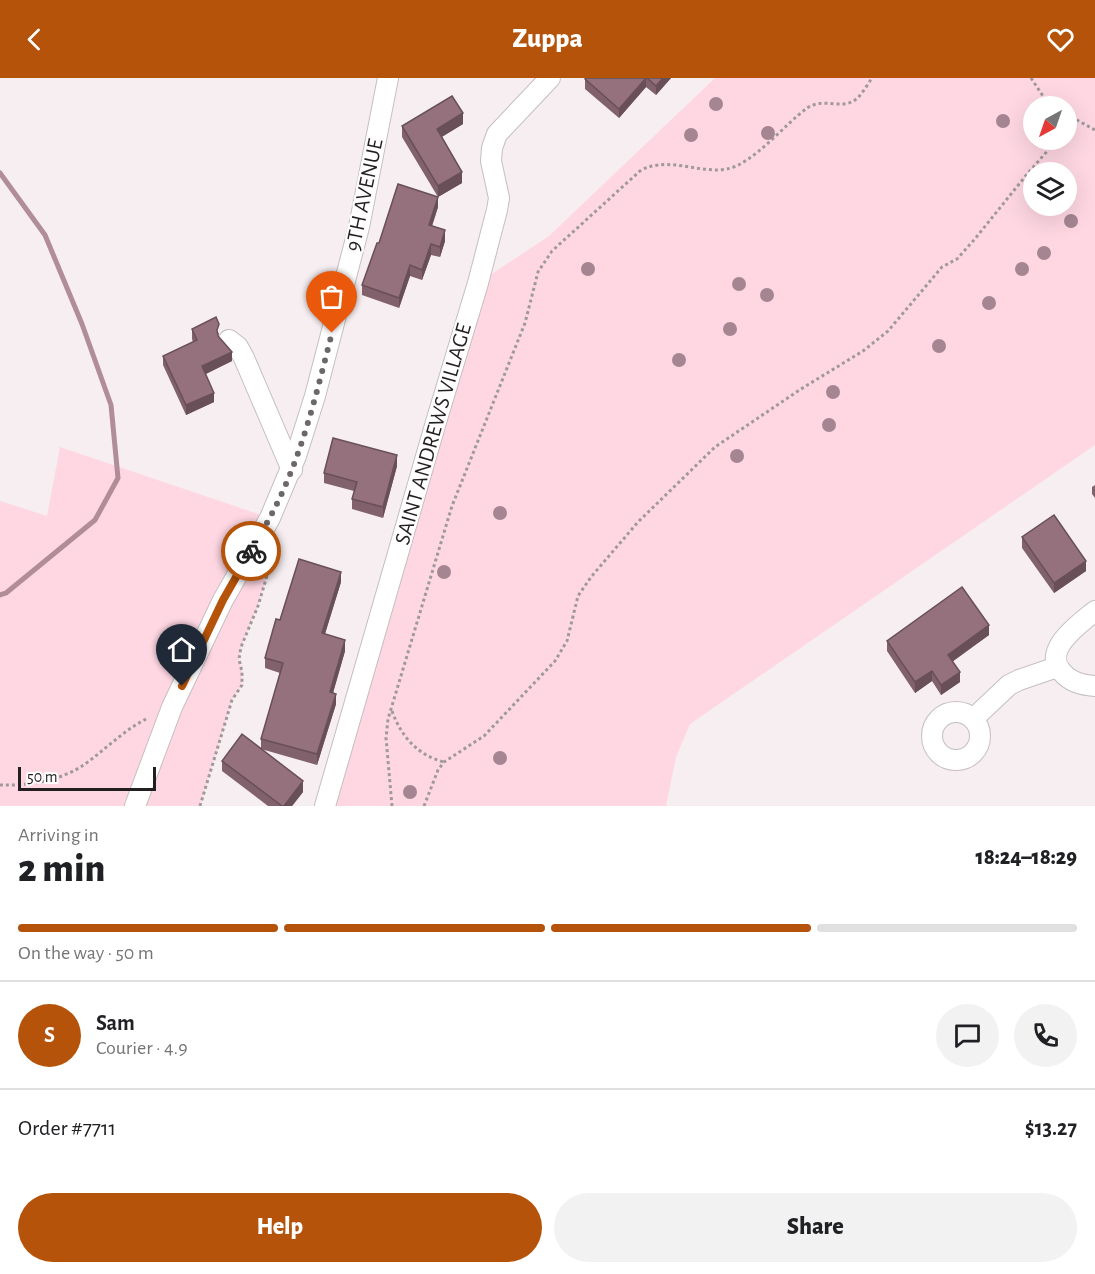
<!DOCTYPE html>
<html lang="en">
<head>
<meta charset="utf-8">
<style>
  body { margin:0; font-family:"Alegreya Sans",sans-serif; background:#f2f2f2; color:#202124; height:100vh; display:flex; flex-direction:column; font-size:22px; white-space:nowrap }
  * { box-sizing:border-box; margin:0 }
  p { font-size:20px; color:#757577 }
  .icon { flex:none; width:33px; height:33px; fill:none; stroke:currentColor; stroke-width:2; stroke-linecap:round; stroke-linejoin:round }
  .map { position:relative; height:728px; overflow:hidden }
  .details { display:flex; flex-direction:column; background:#fff; flex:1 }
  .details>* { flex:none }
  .needle { width:39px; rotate:220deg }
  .buttons { position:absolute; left:1023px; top:18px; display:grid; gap:12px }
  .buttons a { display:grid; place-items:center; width:54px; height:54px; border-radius:50%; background:#fff; box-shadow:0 6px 24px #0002; font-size:30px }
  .scale { position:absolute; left:18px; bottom:15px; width:138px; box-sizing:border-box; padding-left:6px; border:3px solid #221f20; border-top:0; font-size:16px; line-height:21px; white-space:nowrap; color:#221f20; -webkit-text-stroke:4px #fffdfe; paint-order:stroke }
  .pin { position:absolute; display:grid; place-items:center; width:51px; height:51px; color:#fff; margin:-62px -26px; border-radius:50% 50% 50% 0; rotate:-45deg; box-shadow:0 0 6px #0007 }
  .pin .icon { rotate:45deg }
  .courier { position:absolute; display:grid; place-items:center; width:60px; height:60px; margin:-30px; border:4px solid #b45309; border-radius:50%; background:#fff; color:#222; box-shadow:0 2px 8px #0007 }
  .head em { font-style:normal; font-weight:800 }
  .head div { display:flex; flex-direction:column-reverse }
  .head { display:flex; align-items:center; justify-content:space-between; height:102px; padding:0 18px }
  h1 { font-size:39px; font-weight:800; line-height:45px }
  .bar { display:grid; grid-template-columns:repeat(4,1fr); gap:9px 6px; align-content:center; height:72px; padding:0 18px }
  .bar i { height:8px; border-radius:4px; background:#e0e0e0 }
  .bar .on { background:#b45309 }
  .bar p { grid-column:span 4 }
  .line { display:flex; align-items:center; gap:15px; padding:0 18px; border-top:2px solid #e0e0e0 }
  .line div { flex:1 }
  .round { display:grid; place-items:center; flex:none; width:63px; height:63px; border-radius:32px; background:#f2f2f2 }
  .action { display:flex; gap:12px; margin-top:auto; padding:12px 18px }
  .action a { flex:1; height:69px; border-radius:36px; background:#b45309; color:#fff; font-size:24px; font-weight:800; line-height:69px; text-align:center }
  .action a+a { background:#f2f2f2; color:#202124 }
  header { display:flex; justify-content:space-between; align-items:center; height:78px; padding:0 18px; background:#b45309; color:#fff; font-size:27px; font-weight:800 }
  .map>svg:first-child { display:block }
  .green { fill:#fed7e3; fill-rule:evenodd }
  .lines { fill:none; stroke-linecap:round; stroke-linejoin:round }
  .stream { stroke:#b18c99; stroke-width:5 }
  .minor-casing { stroke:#c5bec0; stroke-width:22 }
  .path { stroke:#9f999b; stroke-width:3; stroke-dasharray:3 3; stroke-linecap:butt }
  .minor { stroke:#fff; stroke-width:20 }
  .tree { fill:#a58591 }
  .wall { fill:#80616c }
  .shaded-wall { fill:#684f58 }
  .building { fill:#95717d; stroke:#684f58; stroke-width:1.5 }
  .done { stroke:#6c6769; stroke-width:6; stroke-dasharray:0 10.8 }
  .route { stroke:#b45309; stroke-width:8 }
  .labels { text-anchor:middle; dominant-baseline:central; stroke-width:4.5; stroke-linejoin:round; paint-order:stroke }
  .street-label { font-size:22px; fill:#221f20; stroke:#fffdfe }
</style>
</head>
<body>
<header><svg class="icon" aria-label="back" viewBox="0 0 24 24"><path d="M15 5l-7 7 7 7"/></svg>Zuppa<svg class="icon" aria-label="heart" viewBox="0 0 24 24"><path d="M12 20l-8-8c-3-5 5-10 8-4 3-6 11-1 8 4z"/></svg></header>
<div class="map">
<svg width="1095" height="728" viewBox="0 0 1095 728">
  <rect width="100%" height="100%" fill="#f6eef0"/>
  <g class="green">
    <path d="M 715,0 L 1095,0 L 1095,367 L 690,646 L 676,679 L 666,728 L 325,728 L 478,205 L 549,158 ZM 1034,28 L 1066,28 L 1066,62 L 1034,62 ZM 1034,94 L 1066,94 L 1066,128 L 1034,128 Z"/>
    <path d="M 60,369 L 270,440 L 275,473 L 258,528 L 241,569 L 239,581 L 242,594 L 242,607 L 232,622 L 200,728 L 0,728 L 0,423 L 47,438 Z"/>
  </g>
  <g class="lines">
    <path class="stream" d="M 0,95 L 45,157 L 82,246 L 111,327 L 118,400 L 95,442 L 6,515 L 0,517"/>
    <g class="minor-casing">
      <g id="minor">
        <path d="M 229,262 L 238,269 L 244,280 L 292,392"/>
        <path d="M 1095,533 C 1080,545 1042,572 1061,593 C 1070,604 1081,607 1095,608"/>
        <circle cx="956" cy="658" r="24"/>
        <path d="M 973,641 L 1009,607 L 1019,602 L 1057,589"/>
        <path d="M 135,728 L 172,629 L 223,522 L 270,440 L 296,378 L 315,318 L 359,149 L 388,0"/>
        <path d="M 325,728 L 436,344 L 478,205 L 497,132 L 499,120 L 491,83 L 492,70 L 497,56 L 550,0"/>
      </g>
    </g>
    <g class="path">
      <path d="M 1031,0 L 1043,18 L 1054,28"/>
      <path d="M 1066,36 L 1095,52"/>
      <path d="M 1066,49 L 1073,39"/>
      <path d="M 392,633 C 401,658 417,677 444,684"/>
      <path d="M 0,707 C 28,708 61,703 85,686 C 106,671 124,652 148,640"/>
      <path d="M 200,728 L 232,622 L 242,607 L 242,594 L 239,581 L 241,569 L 258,528 L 275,471"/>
      <path d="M 392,728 L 386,660 L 388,641 L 452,428 L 525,245 L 538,194 L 552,173 L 641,92 C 670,78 698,96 727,91 C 753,86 784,47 807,30 C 823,19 841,32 855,22 C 862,17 867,7 872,0"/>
      <path d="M 424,728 L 438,692 L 444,684 L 484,658 L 555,583 L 567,563 L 578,518 L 591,499 L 638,444 L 715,369 L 801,311 L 863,273 L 888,253 L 942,189 L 957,181 L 974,162 L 1028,95 L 1057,62"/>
    </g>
    <use href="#minor" class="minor"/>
  </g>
  <g class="tree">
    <circle cx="716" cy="26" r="7"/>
    <circle cx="1003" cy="43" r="7"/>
    <circle cx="768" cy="55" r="7"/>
    <circle cx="691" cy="57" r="7"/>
    <circle cx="1071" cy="143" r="7"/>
    <circle cx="1044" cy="175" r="7"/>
    <circle cx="588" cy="191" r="7"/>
    <circle cx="1022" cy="191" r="7"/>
    <circle cx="739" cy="206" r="7"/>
    <circle cx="767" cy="217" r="7"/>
    <circle cx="989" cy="225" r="7"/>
    <circle cx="730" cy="251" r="7"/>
    <circle cx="939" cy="268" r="7"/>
    <circle cx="679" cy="282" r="7"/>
    <circle cx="833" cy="314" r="7"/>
    <circle cx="829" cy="347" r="7"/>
    <circle cx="737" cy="378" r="7"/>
    <circle cx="500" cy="435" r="7"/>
    <circle cx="444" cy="494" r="7"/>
    <circle cx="500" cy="680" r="7"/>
    <circle cx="410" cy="714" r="7"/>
  </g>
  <g class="wall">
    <path d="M 586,0 L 671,0 L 656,17 L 646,9 L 619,40 L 585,11 L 585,1 Z"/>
    <path d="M 463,46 L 441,59 L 462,105 L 438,119 L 402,59 L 402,48 Z"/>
    <path d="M 438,129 L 432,148 L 445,163 L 440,179 L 431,177 L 422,202 L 410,198 L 399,230 L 362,217 L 362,207 L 379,165 Z"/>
    <path d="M 192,251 L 219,255 L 218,258 L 232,283 L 205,296 L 214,324 L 186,337 L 163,287 L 163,278 L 193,264 L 192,261 Z"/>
    <path d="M 397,388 L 383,440 L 352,431 L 352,421 L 354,413 L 324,405 L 324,395 Z"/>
    <path d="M 1095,407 L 1095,420 L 1092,416 L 1092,409 Z"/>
    <path d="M 1022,459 L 1086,493 L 1054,515 L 1022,470 Z"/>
    <path d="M 341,504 L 325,556 L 345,573 L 333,615 L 336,626 L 317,687 L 261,671 L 261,661 L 280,595 L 265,590 L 265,580 L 280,542 Z"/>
    <path d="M 989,557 L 952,583 L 960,604 L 941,617 L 932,603 L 915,615 L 887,573 L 887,563 Z"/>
    <path d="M 222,683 L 303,714 L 292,728 L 268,728 L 222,693 Z"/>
  </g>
  <g class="shaded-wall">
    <path d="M 646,0 L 646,9 L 619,40 L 619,31 Z"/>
    <path d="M 663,0 L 671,0 L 656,17 L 656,8 Z"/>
    <path d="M 463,35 L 463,46 L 437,62 L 437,51 Z"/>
    <path d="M 462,94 L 462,105 L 438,119 L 438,108 Z"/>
    <path d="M 438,119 L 438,129 L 429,157 L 429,147 Z"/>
    <path d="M 445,152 L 445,163 L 440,179 L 440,169 Z"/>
    <path d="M 431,166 L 431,177 L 422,202 L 422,192 Z"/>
    <path d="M 410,187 L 410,198 L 399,230 L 399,220 Z"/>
    <path d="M 232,274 L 232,283 L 202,298 L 202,288 Z"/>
    <path d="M 214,315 L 214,324 L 186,337 L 186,327 Z"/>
    <path d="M 397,377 L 397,388 L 383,440 L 383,429 Z"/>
    <path d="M 1086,483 L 1086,493 L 1054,515 L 1054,505 Z"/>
    <path d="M 341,494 L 341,504 L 322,565 L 322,555 Z"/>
    <path d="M 989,547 L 989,557 L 948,587 L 948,577 Z"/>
    <path d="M 345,562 L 345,573 L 330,625 L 330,614 Z"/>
    <path d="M 932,593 L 932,603 L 915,615 L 915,604 Z"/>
    <path d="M 960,594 L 960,604 L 941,617 L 941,607 Z"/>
    <path d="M 336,616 L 336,626 L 317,687 L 317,676 Z"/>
    <path d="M 303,703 L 303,714 L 292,728 L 284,728 Z"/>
  </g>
  <g class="building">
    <path d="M 586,0 L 646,0 L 619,31 L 585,1 Z"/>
    <path d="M 647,0 L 663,0 L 656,8 Z"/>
    <path d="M 452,18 L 463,35 L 437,51 L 462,94 L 438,108 L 402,48 Z"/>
    <path d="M 398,106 L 438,119 L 429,147 L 445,152 L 440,169 L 431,166 L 422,192 L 410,187 L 399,220 L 362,207 L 377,165 L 379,165 Z"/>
    <path d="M 216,239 L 219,246 L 217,252 L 218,258 L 232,274 L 202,288 L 214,315 L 186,327 L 163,278 L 197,262 L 192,251 Z"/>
    <path d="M 333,360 L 397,377 L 383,429 L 352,421 L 357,404 L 324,395 Z"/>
    <path d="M 1054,437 L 1086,483 L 1054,505 L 1022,459 Z"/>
    <path d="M 299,481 L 341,494 L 322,555 L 345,562 L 330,614 L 336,616 L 317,676 L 261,661 L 283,585 L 265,580 L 276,541 L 280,542 Z"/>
    <path d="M 962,509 L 989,547 L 948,577 L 960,594 L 941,607 L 932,593 L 915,604 L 887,563 Z"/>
    <path d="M 242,656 L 303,703 L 284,728 L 282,728 L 222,683 Z"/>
  </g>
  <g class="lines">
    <path class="done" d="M 251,473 C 262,454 273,435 282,415 C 305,365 318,309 332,255"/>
    <path class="route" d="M 182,608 L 223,522 L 251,473"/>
  </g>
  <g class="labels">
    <g class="street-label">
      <text transform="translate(364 117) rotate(-78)">9TH AVENUE</text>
      <text transform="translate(433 356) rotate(-74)">SAINT ANDREWS VILLAGE</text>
    </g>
  </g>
</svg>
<div class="buttons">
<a><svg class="needle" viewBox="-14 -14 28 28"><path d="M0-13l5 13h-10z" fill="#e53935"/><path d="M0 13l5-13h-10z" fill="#757577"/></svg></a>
<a><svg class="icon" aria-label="layers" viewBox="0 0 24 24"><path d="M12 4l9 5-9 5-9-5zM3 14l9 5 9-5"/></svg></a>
</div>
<div class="scale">50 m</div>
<div class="pin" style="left:332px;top:255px;background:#ea580c"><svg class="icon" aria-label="bag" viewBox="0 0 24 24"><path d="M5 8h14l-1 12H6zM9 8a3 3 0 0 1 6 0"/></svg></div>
<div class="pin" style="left:182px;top:608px;background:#1f2937"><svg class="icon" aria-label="home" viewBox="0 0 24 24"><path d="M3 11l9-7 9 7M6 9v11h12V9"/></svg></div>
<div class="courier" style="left:251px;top:473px"><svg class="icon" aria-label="bike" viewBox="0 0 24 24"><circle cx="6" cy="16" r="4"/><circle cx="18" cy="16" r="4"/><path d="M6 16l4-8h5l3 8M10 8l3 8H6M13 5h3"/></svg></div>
</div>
<section class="details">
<div class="head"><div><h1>2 min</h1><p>Arriving in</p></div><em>18:24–18:29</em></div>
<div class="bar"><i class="on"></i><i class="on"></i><i class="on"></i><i></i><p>On the way · 50 m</p></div>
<div class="line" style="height:108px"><b class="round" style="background:#b45309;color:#fff">S</b><div><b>Sam</b><p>Courier · 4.9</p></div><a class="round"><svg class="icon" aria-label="chat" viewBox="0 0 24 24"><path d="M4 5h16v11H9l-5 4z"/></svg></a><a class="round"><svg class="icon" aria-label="phone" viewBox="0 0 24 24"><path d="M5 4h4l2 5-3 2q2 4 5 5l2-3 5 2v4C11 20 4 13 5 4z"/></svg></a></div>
<div class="line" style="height:78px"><div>Order #7711</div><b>$13.27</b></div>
<div class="action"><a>Help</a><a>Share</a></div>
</section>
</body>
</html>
